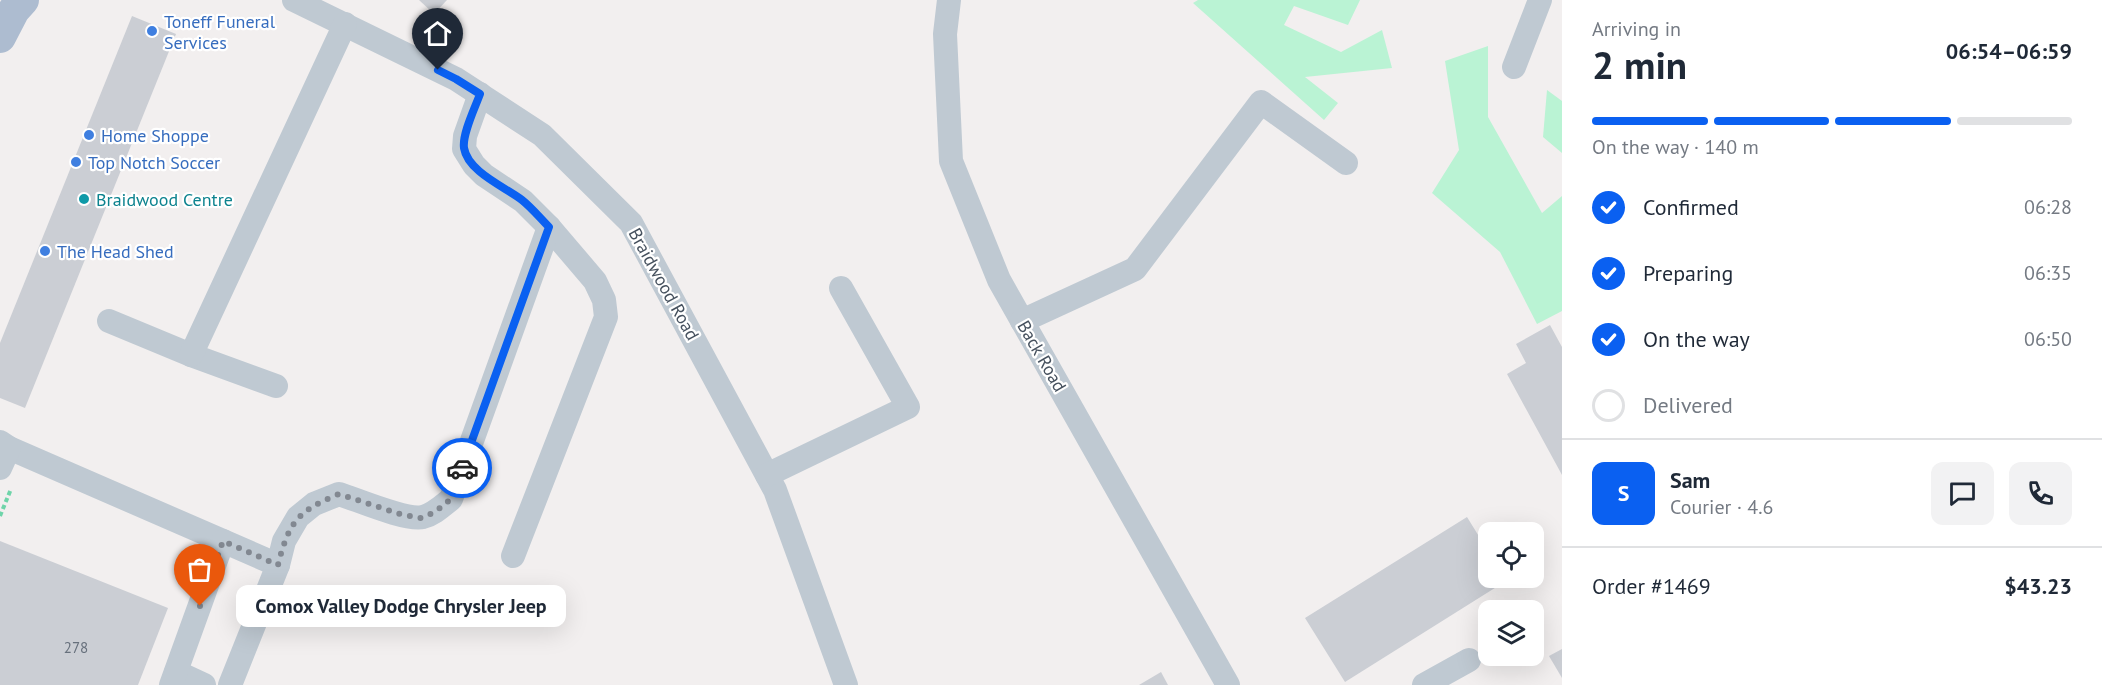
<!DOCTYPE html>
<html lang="en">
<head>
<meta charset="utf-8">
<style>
  body { margin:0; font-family:"PT Sans",sans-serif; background:#f2f2f3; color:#1f2937; height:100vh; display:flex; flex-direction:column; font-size:22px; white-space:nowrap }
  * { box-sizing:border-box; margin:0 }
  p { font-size:20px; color:#747a83 }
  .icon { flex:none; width:33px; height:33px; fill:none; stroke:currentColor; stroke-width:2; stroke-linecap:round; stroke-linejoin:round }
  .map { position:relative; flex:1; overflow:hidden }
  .details { display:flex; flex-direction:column; background:#fff; width:540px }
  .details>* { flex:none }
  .controls { position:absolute; left:1478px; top:522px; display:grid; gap:12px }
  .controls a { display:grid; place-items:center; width:66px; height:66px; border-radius:12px; background:#fff; box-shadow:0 6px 24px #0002; font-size:30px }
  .pin { position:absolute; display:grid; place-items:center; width:51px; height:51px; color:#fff; margin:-62px -26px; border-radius:50% 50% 50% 0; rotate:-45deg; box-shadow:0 0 6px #0007 }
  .pin .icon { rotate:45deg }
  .courier { position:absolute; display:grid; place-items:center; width:60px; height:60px; margin:-30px; border:4px solid #0a60f1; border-radius:50%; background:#fff; color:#222; box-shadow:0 2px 8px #0007 }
  .bubble { position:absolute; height:42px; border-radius:12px; background:#fff; box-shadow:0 6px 24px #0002; font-size:20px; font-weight:800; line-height:42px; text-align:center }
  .overview em { font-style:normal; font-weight:800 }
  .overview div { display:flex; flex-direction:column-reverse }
  .overview { display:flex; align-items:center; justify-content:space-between; height:102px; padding:0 30px }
  h1 { font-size:39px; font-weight:800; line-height:45px }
  .bar { display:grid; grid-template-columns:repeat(4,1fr); gap:9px 6px; align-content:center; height:72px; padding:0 30px }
  .bar i { height:8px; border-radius:4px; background:#e0e1e3 }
  .bar .on { background:#0a60f1 }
  .bar p { grid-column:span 4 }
  .line { display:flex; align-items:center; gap:15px; padding:0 30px; border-top:2px solid #e0e1e3 }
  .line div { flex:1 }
  .round { display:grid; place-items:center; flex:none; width:63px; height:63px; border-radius:12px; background:#f2f2f3 }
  ol { padding:0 30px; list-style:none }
  li { display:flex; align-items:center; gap:18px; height:66px }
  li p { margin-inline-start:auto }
  li .icon { padding:6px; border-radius:50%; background:#0a60f1; color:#fff; stroke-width:4 }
  li:last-child { color:#747a83 }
  li i { width:33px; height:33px; border:3px solid #e0e1e3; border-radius:50% }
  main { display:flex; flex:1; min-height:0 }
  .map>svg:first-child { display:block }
  .green { fill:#baf3d4 }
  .building { fill:#cbced4 }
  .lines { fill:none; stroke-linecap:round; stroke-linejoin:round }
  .path { stroke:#6fd4a9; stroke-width:4; stroke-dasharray:4.5 3; stroke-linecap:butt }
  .minor { stroke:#bfc9d2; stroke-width:24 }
  .major { stroke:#adbcd0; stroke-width:32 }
  .done { stroke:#828891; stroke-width:6; stroke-dasharray:0 10.8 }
  .route { stroke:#0a60f1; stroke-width:8 }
  .shop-dot { fill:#3f7fe0; stroke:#fff; stroke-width:2 }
  .culture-dot { fill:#0f9aa8; stroke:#fff; stroke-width:2 }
  .labels { text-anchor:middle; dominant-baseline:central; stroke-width:4.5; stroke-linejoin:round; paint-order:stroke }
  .number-label { font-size:15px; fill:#67707c }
  .shop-label { font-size:18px; fill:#366cbe; stroke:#fff; text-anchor:start }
  .culture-label { font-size:18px; fill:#0d838f; stroke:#fff; text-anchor:start }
  .street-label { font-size:18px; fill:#46515e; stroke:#fff }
</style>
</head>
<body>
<main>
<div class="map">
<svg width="1562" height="685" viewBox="0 0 1562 685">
  <rect width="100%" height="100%" fill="#f2efef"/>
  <g class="green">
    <path d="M 1198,0 L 1360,0 L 1348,25 L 1294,6 L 1284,25 L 1341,52 L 1382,30 L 1392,68 L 1305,77 L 1338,103 L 1324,120 L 1193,3 Z"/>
    <path d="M 1488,46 L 1488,117 L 1542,213 L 1562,196 L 1562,311 L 1537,324 L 1500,252 L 1432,193 L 1459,150 L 1445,61 Z"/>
    <path d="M 1547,90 L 1562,101 L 1562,153 L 1543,137 Z"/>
  </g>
  <g class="building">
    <path d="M 419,0 L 447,0 L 434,14 Z"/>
    <path d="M 132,16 L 176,34 L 25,408 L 0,398 L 0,343 Z"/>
    <path d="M 1550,325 L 1562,347 L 1562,475 L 1507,374 L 1526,363 L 1516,344 Z"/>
    <path d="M 1467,517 L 1488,551 L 1488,578 L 1504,578 L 1506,581 L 1345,682 L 1305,618 Z"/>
    <path d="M 0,541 L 168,608 L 138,685 L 0,685 Z"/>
    <path d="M 1562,649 L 1562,678 L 1549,656 Z"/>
    <path d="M 1161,672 L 1168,685 L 1139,685 Z"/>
  </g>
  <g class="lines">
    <path class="path" d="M 0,516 L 11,489"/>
    <g class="minor">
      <path d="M 294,0 L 456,79 L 542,135 L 631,223 L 775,490 L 846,685"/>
      <path d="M 949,0 L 945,34 L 951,161 L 999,280 L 1228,685"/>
      <path d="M 1514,67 L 1540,0"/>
      <path d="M 480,94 L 465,136 L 464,149 L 474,165 L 484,175 L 523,201 L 549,227 L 595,281 L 604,300 L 606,317 L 513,556"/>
      <path d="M 109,321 L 191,355 L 276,386"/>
      <path d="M 1022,321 L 1135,269 L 1261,102 L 1346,163"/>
      <path d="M 191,355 L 345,24"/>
      <path d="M 0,442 L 9,448 L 278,565"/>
      <path d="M 0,468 L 9,448"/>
      <path d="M 767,475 L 908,407 L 841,288"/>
      <path d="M 176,672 L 204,685"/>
      <path d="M 171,685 L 223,541"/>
      <path d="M 230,685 L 278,565 L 284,541 L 298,517 L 314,504 L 339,494 C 358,500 406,521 423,517 C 434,514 442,506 451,499 L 549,227"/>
      <path d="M 1424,685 L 1469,660"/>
    </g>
    <path class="major" d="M 0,37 L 14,10 L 23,0"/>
  </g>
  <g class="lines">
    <path class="done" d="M 200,606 L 223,541 L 278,565 C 289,521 298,511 339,494 L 400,514 L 421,518 L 435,512 L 451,499 L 462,468"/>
    <path class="route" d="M 438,70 L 456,79 L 480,94 C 475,108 462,134 464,148 C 468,172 505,187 522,200 C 532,208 540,218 549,227 L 462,468"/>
  </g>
  <g class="shop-dot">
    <circle cx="152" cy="31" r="6"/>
    <circle cx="89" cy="135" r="6"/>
    <circle cx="76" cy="162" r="6"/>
    <circle cx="45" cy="251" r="6"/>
  </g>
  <circle class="culture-dot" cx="84" cy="199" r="6"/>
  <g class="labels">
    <g class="number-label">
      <text x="76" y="647">278</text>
    </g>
    <g class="shop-label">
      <text x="164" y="21">Toneff Funeral<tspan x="164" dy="21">Services</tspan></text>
      <text x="101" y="135">Home Shoppe</text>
      <text x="88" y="162">Top Notch Soccer</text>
      <text x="57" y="251">The Head Shed</text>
    </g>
    <g class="culture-label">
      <text x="96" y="199">Braidwood Centre</text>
    </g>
    <g class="street-label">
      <text transform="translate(664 284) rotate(61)">Braidwood Road</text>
      <text transform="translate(1042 356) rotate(60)">Back Road</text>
    </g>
  </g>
</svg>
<div class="controls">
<a><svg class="icon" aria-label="locate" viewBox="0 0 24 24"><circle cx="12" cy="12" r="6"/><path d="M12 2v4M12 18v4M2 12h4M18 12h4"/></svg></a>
<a><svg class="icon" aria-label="layers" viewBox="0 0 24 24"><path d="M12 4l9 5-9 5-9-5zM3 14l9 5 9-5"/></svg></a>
</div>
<div class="pin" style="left:200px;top:606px;background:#ea580c"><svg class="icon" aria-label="bag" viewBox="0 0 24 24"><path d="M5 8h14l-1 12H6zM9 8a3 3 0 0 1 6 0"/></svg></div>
<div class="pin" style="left:438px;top:70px;background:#1f2937"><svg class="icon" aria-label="home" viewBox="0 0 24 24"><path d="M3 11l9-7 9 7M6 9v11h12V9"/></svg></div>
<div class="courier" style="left:462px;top:468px"><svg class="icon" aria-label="car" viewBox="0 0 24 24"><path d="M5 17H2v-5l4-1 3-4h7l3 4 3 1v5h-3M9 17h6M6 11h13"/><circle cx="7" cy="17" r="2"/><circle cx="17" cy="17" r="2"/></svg></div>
<div class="bubble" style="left:236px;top:585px;width:330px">Comox Valley Dodge Chrysler Jeep</div>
</div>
<section class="details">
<div class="overview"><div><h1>2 min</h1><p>Arriving in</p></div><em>06:54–06:59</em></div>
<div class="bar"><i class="on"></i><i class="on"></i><i class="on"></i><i></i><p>On the way · 140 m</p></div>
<ol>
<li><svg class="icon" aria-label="check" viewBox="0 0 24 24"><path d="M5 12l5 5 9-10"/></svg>Confirmed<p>06:28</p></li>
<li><svg class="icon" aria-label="check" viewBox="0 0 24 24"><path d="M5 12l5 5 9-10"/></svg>Preparing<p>06:35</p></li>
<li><svg class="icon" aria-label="check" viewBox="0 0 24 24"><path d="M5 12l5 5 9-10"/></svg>On the way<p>06:50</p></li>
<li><i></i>Delivered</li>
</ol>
<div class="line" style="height:108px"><b class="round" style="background:#0a60f1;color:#fff">S</b><div><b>Sam</b><p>Courier · 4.6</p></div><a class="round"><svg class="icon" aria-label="chat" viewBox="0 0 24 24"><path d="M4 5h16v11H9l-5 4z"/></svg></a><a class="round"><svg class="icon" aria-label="phone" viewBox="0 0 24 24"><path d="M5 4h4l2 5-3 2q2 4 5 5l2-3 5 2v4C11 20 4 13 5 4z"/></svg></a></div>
<div class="line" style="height:78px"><div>Order #1469</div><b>$43.23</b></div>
</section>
</main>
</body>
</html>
